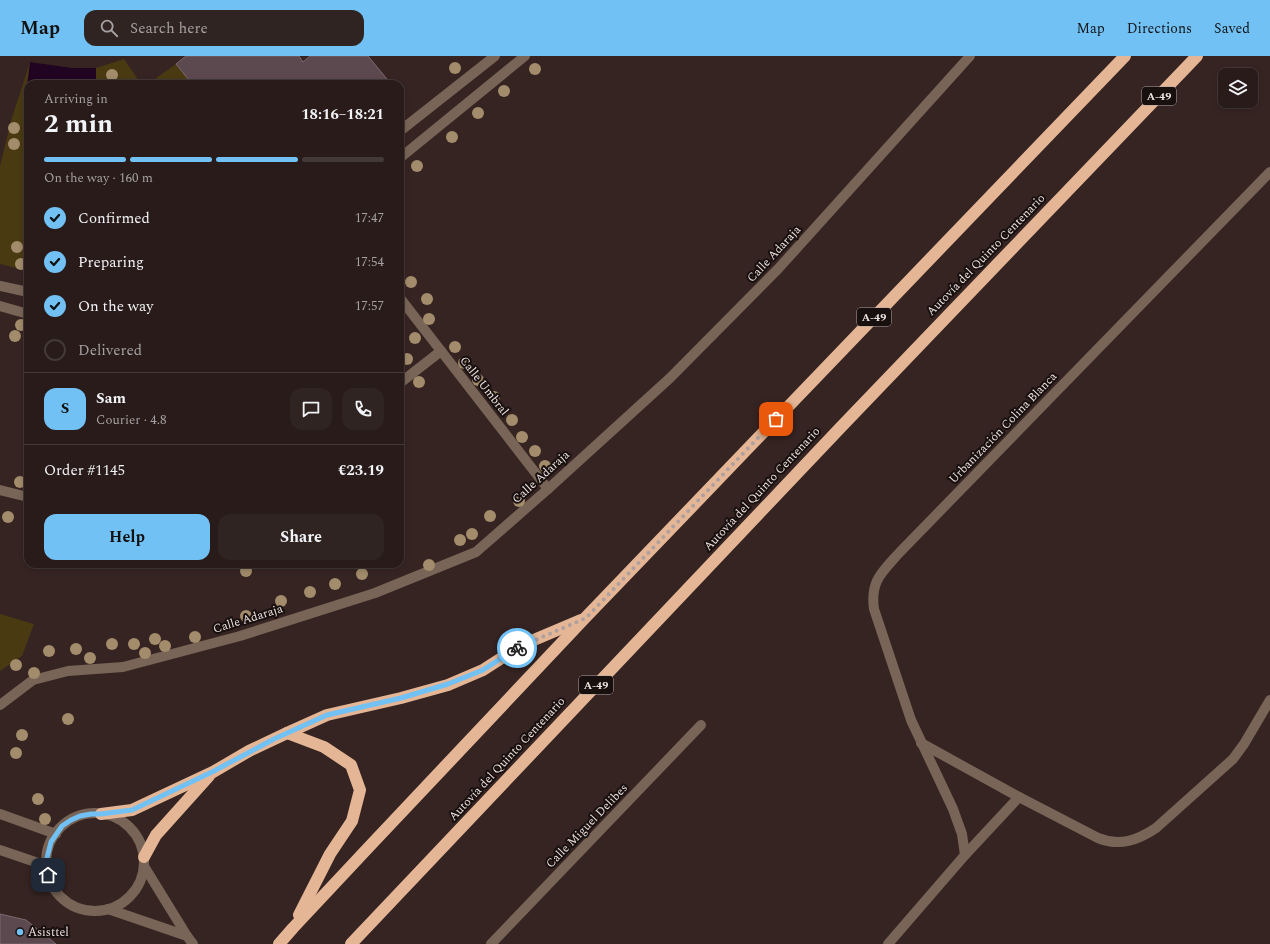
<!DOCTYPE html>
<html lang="en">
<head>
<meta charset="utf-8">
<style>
  body { margin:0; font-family:Spectral,serif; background:#302423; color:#f1f3f6; height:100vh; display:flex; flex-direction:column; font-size:15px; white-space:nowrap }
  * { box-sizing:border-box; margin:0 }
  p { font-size:13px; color:#a5a1a2 }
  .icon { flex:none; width:22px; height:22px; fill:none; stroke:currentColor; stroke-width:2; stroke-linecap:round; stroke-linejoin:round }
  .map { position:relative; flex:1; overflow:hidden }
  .panel { position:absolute; left:24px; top:24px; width:380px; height:488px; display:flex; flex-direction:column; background:#281b1a; border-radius:12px; box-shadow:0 2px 6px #0003,0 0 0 1px #443939 }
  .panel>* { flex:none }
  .fabs { position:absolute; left:1218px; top:12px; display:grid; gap:8px }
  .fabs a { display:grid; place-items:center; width:40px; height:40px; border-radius:8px; background:#281b1a; box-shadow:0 2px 6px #0003,0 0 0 1px #443939; font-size:20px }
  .pin { position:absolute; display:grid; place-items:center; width:34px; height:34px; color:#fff; margin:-17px; border-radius:8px; box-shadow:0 2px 6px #0006 }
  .courier { position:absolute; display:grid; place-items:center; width:40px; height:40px; margin:-20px; border:3px solid #71c1f5; border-radius:50%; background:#fff; color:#222; box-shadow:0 1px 5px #0007 }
  .summary em { font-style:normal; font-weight:700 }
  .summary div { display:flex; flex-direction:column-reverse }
  .summary { display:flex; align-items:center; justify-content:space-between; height:68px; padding:0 20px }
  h1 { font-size:26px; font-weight:700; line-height:30px }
  .bar { display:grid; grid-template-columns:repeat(4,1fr); gap:6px 4px; align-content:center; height:48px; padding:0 20px }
  .bar i { height:5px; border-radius:3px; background:#443939 }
  .bar .selected { background:#71c1f5 }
  .bar p { grid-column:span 4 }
  .line { display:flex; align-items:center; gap:10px; padding:0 20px; border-top:1px solid #443939 }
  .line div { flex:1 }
  .round { display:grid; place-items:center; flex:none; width:42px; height:42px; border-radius:12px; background:#302423 }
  ol { padding:0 20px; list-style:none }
  li { display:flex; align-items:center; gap:12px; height:44px }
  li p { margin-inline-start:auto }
  li .icon { padding:4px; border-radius:50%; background:#71c1f5; color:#111; stroke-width:4 }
  li:last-child { color:#a5a1a2 }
  li i { width:22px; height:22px; border:2px solid #443939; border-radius:50% }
  .button { display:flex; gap:8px; margin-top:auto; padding:8px 20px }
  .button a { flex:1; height:46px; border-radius:12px; background:#71c1f5; color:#111; font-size:16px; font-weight:700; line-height:46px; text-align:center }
  .button a+a { background:#302423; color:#f1f3f6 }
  header { display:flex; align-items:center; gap:24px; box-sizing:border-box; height:56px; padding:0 20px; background:#71c1f5; color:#111 }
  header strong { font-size:19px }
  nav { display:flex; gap:22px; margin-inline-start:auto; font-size:14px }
  .search { width:280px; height:36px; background:#302423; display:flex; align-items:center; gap:10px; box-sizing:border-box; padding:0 14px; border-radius:12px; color:#a5a1a2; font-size:15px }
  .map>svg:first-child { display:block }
  .green { fill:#493a12 }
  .water { fill:#210422 }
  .building { fill:#5b494f; stroke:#7d696f }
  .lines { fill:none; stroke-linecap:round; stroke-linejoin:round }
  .minor { stroke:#786557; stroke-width:10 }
  .motorway { stroke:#e5b695; stroke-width:12 }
  .tree { fill:#a28c6b }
  .done { stroke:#aea09e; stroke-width:4; stroke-dasharray:0 7.2 }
  .route { stroke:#71c1f5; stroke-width:5 }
  .poi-dot { fill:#71c1f5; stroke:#18100f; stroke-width:1.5 }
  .labels { text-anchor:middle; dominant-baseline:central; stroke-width:4; stroke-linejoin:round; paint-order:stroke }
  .shield { fill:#18100f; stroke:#aea3a2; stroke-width:1 }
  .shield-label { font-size:11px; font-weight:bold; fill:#eee2e1 }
  .street-label { font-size:12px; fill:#eee2e1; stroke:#18100f }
  .poi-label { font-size:12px; fill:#eee2e1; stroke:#18100f; text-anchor:start }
</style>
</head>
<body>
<header>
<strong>Map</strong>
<div class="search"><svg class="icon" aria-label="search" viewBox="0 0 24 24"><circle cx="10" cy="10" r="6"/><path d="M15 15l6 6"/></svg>Search here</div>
<nav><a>Map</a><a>Directions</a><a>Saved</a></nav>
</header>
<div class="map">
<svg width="1270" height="888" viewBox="0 0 1270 888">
  <rect width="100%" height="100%" fill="#362422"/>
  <g class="green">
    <path d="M 124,3 L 141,28 L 28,28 L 28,89 L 27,90 L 28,92 L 28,215 L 0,208 L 0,110 L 11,65 L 30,6 L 73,12 L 96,12 Z"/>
    <path d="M 176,8 L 192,28 L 148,28 Z"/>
    <path d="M 0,558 L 34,568 L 22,600 L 0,615 Z"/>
  </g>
  <path class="water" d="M 30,6 L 73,12 L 96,12 L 96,28 L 28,28 L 27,30 Z"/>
  <g class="building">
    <path d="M 186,0 L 299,0 L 303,6 L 310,0 L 368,0 L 391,28 L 192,28 L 176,8 Z"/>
    <path d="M 0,858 L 26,864 L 56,888 L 0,888 Z"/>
  </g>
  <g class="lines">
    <g class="minor">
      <path d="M 400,75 L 495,0"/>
      <path d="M 400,102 L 525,0"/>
      <path d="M 0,230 L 28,236"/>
      <path d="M 400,242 L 548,433"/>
      <path d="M 0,250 L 28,258"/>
      <path d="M 400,327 L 441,295"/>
      <path d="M 0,434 L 28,441"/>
      <path d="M 0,649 L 33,624 L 68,615 L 123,611 L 240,580 L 375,537 L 476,496 L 548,433 L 670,322 L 778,213 L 970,0"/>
      <path d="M 921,687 L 1019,741"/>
      <circle cx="95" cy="806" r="49"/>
      <path d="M 0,758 L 56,778"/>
      <path d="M 0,794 L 47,810"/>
      <path d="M 965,799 L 962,778 L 953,753 L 911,664 L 874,553 C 870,525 882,516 900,496 L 1270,116"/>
      <path d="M 144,810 L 187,880 L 193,888"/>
      <path d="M 108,853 L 187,880"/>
      <path d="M 491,888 L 701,669"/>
      <path d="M 888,888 L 965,799 L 1019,741 L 1098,782 C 1120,791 1138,784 1156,772 L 1233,703 L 1244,688 L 1270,644"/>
    </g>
    <g class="motorway">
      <path d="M 287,677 L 324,691 L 351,709 L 360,734 L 352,765 L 330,798 L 299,859"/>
      <path d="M 101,758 L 132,754 L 213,716 L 249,695 L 287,677 L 327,659 L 401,642 L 448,629 L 483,614 L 522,589 L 581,564"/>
      <path d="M 144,801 L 156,779 L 209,720"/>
      <path d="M 279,888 L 293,872 L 367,793 L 585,562 L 1125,0"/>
      <path d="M 351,888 L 841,371 L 1197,0"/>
    </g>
  </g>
  <g class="tree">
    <circle cx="455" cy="12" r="6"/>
    <circle cx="535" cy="13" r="6"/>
    <circle cx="112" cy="19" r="6"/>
    <circle cx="504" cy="35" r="6"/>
    <circle cx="478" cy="57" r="6"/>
    <circle cx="14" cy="72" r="6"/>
    <circle cx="452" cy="81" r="6"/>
    <circle cx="14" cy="88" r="6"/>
    <circle cx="417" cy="110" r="6"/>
    <circle cx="17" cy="191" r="6"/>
    <circle cx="21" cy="208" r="6"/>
    <circle cx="411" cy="226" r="6"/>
    <circle cx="427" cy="243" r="6"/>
    <circle cx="429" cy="263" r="6"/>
    <circle cx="21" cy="269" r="6"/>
    <circle cx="15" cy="280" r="6"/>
    <circle cx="415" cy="282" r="6"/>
    <circle cx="455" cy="291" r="6"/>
    <circle cx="407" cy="303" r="6"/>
    <circle cx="464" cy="307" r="6"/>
    <circle cx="478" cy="324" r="6"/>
    <circle cx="419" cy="326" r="6"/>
    <circle cx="494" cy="341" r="6"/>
    <circle cx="512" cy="364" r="6"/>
    <circle cx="522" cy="381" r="6"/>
    <circle cx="535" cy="395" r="6"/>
    <circle cx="545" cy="410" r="6"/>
    <circle cx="20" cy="426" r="6"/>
    <circle cx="519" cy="445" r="6"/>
    <circle cx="490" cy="460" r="6"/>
    <circle cx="8" cy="461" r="6"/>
    <circle cx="472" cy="478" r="6"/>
    <circle cx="460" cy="484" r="6"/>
    <circle cx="429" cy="509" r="6"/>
    <circle cx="246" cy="515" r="6"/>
    <circle cx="362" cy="518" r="6"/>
    <circle cx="335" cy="528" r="6"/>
    <circle cx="310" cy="536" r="6"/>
    <circle cx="281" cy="545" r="6"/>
    <circle cx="246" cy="560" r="6"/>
    <circle cx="195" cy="581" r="6"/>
    <circle cx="155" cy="583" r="6"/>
    <circle cx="112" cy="588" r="6"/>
    <circle cx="134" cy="588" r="6"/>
    <circle cx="165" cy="590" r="6"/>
    <circle cx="76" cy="593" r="6"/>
    <circle cx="49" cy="595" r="6"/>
    <circle cx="145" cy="597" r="6"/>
    <circle cx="90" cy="602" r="6"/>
    <circle cx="16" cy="609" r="6"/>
    <circle cx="34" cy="617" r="6"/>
    <circle cx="68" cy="663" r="6"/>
    <circle cx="22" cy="679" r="6"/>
    <circle cx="16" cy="697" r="6"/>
    <circle cx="38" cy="743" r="6"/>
    <circle cx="45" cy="763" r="6"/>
  </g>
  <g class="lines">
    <path class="done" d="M 517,592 L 586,562 L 776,363"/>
    <path class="route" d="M 48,819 L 47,802 L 51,786 L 62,770 L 71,764 L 80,760 L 91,758 L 101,758 L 132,754 L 212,716 L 274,683 L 327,659 L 401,642 L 448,628 L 483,614 L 517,592"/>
  </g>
  <circle class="poi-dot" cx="20" cy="876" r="4"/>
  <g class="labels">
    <g class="shield">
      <rect x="1142" y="31" width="34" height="18" rx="3"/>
      <rect x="857" y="252" width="34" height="18" rx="3"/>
      <rect x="579" y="620" width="34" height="18" rx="3"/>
    </g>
    <g class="shield-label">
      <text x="1159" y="40">A-49</text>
      <text x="874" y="261">A-49</text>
      <text x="596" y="629">A-49</text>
    </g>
    <g class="street-label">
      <text transform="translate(774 198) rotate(-47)">Calle Adaraja</text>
      <text transform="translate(986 199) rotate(-46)">Autovía del Quinto Centenario</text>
      <text transform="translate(484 330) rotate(52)">Calle Umbral</text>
      <text transform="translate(1003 372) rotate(-46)">Urbanización Colina Blanca</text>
      <text transform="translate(541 421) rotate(-42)">Calle Adaraja</text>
      <text transform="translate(762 433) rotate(-47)">Autovía del Quinto Centenario</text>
      <text transform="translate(248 563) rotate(-17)">Calle Adaraja</text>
      <text transform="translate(507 703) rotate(-47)">Autovía del Quinto Centenario</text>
      <text transform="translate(587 770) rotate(-46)">Calle Miguel Delibes</text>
    </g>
    <g class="poi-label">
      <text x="28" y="876">Asisttel</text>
    </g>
  </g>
</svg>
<div class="fabs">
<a><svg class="icon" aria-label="layers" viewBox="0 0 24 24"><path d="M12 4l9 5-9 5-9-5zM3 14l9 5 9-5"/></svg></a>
</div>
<div class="pin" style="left:776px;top:363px;background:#ea580c"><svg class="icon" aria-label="bag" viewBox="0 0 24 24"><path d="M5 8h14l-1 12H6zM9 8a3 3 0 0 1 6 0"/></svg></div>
<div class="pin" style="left:48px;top:819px;background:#1f2937"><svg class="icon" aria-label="home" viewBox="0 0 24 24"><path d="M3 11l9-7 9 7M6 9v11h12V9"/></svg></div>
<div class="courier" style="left:517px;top:592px"><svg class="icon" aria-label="bike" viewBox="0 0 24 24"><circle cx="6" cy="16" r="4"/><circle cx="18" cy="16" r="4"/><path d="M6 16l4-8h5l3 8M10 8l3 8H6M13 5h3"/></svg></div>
<section class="panel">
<div class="summary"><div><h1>2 min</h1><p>Arriving in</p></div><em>18:16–18:21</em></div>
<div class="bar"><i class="selected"></i><i class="selected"></i><i class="selected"></i><i></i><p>On the way · 160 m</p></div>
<ol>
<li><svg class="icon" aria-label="check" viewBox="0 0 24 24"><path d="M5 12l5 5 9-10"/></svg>Confirmed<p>17:47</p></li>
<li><svg class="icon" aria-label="check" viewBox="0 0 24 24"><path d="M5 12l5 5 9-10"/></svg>Preparing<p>17:54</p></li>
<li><svg class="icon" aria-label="check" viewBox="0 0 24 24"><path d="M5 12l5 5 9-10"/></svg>On the way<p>17:57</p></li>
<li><i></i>Delivered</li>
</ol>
<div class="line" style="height:72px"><b class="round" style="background:#71c1f5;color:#111">S</b><div><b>Sam</b><p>Courier · 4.8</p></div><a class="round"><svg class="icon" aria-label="chat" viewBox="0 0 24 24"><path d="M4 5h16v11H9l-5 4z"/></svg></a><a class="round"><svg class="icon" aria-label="phone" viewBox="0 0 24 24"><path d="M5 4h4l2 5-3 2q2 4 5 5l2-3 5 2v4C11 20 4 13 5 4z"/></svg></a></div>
<div class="line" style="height:52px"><div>Order #1145</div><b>€23.19</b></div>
<div class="button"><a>Help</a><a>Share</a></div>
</section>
</div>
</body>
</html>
